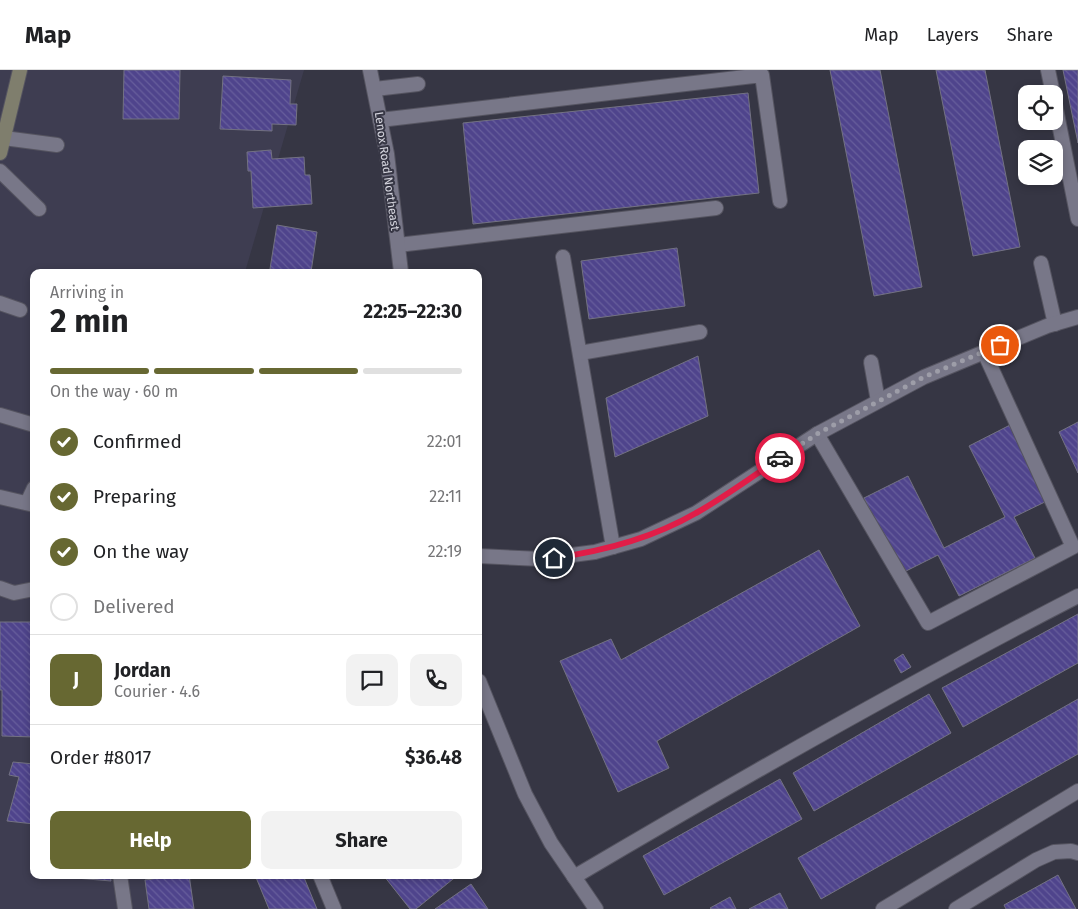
<!DOCTYPE html>
<html lang="en">
<head>
<meta charset="utf-8">
<style>
  body { margin:0; font-family:"Fira Sans",sans-serif; background:#f2f2f2; color:#202124; height:100vh; display:flex; flex-direction:column; font-size:19px; white-space:nowrap }
  * { box-sizing:border-box; margin:0 }
  p { font-size:16px; color:#757577 }
  .icon { flex:none; width:28px; height:28px; fill:none; stroke:currentColor; stroke-width:2; stroke-linecap:round; stroke-linejoin:round }
  .map { position:relative; flex:1; overflow:hidden }
  .sheet { position:absolute; left:30px; top:199px; width:452px; height:610px; display:flex; flex-direction:column; background:#fff; border-radius:10px; box-shadow:0 2px 8px #0003 }
  .sheet>* { flex:none }
  .controls { position:absolute; left:1018px; top:15px; display:grid; gap:10px }
  .controls a { display:grid; place-items:center; width:45px; height:45px; border-radius:10px; background:#fff; box-shadow:0 2px 8px #0003; font-size:25px }
  .pin { position:absolute; display:grid; place-items:center; width:42px; height:42px; color:#fff; margin:-21px; border:2px solid #fff; border-radius:50%; box-shadow:0 1px 5px #0007 }
  .courier { position:absolute; display:grid; place-items:center; width:50px; height:50px; margin:-25px; border:4px solid #e11d48; border-radius:50%; background:#fff; color:#222; box-shadow:0 1px 6px #0007 }
  .summary em { font-style:normal; font-weight:700 }
  .summary div { display:flex; flex-direction:column-reverse }
  .summary { display:flex; align-items:center; justify-content:space-between; height:85px; padding:0 20px }
  h1 { font-size:32px; font-weight:700; line-height:38px }
  .bar { display:grid; grid-template-columns:repeat(4,1fr); gap:8px 5px; align-content:center; height:60px; padding:0 20px }
  .bar i { height:6px; border-radius:4px; background:#e0e0e0 }
  .bar .active { background:#676832 }
  .bar p { grid-column:span 4 }
  .line { display:flex; align-items:center; gap:12px; padding:0 20px; border-top:1px solid #e0e0e0 }
  .line div { flex:1 }
  .round { display:grid; place-items:center; flex:none; width:52px; height:52px; border-radius:10px; background:#f2f2f2 }
  ol { padding:0 20px; list-style:none }
  li { display:flex; align-items:center; gap:15px; height:55px }
  li p { margin-inline-start:auto }
  li .icon { padding:5px; border-radius:50%; background:#676832; color:#fff; stroke-width:4 }
  li:last-child { color:#757577 }
  li i { width:28px; height:28px; border:2px solid #e0e0e0; border-radius:50% }
  .action { display:flex; gap:10px; margin-top:auto; padding:10px 20px }
  .action a { flex:1; height:58px; border-radius:10px; background:#676832; color:#fff; font-size:20px; font-weight:700; line-height:58px; text-align:center }
  .action a+a { background:#f2f2f2; color:#202124 }
  header { display:flex; align-items:center; gap:30px; box-sizing:border-box; height:70px; padding:0 25px; background:#fff; border-bottom:1px solid #e0e0e0 }
  header strong { font-size:24px }
  nav { display:flex; gap:28px; margin-inline-start:auto; font-size:18px }
  .map>svg:first-child { display:block }
  .built { fill:#3e3d51 }
  .building { fill:url(#building-back-hatch); stroke:#737282 }
  .lines { fill:none; stroke-linecap:round; stroke-linejoin:round }
  .service-casing { stroke:#555460; stroke-width:16 }
  .minor-casing { stroke:#555460; stroke-width:16 }
  .secondary-casing { stroke:#555460; stroke-width:16 }
  .service { stroke:#787788; stroke-width:14 }
  .minor { stroke:#787788; stroke-width:14 }
  .secondary { stroke:#7f7e6d; stroke-width:14 }
  .done { stroke:#9d9da8; stroke-width:5; stroke-dasharray:0 9 }
  .route { stroke:#e11d48; stroke-width:6 }
  .labels { text-anchor:middle; dominant-baseline:central; stroke-width:4; stroke-linejoin:round; paint-order:stroke }
  .street-label { font-size:12px; fill:#d5d5de; stroke:#363644 }
</style>
</head>
<body>
<header>
<strong>Map</strong>
<nav><a>Map</a><a>Layers</a><a>Share</a></nav>
</header>
<div class="map">
<svg width="1078" height="839" viewBox="0 0 1078 839">
  <defs>
    <pattern id="building-back-hatch" width="6" height="6" patternUnits="userSpaceOnUse" patternTransform="scale(1.25)"><rect width="6" height="6" fill="#4f448c"/><path d="M-1 5l2 2M0 0l6 6M5-1l2 2" fill="none" stroke="#675e9c"/></pattern>
  </defs>
  <rect width="100%" height="100%" fill="#363644"/>
  <path class="built" d="M 0,0 L 304,0 L 245,202 L 34,202 L 34,805 L 191,805 L 192,839 L 0,839 Z"/>
  <g class="building">
    <path d="M 124,0 L 180,0 L 179,49 L 123,49 Z"/>
    <path d="M 830,0 L 880,0 L 922,217 L 874,226 Z"/>
    <path d="M 936,0 L 985,0 L 1020,177 L 973,186 Z"/>
    <path d="M 1063,0 L 1078,0 L 1078,73 Z"/>
    <path d="M 223,6 L 291,10 L 290,34 L 297,34 L 296,55 L 272,54 L 272,61 L 220,59 Z"/>
    <path d="M 748,23 L 759,123 L 473,154 L 463,53 Z"/>
    <path d="M 271,80 L 272,89 L 304,87 L 305,105 L 310,105 L 312,134 L 253,138 L 251,101 L 248,101 L 247,82 Z"/>
    <path d="M 277,155 L 317,162 L 311,202 L 292,202 L 270,199 Z"/>
    <path d="M 677,178 L 685,236 L 589,249 L 581,191 Z"/>
    <path d="M 698,286 L 708,346 L 615,387 L 606,328 Z"/>
    <path d="M 1078,352 L 1078,403 L 1059,362 Z"/>
    <path d="M 1012,354 L 1051,429 L 1014,447 L 1035,488 L 959,526 L 938,485 L 902,503 L 864,428 L 908,406 L 944,478 L 1005,447 L 969,376 Z"/>
    <path d="M 819,480 L 860,556 L 657,671 L 669,698 L 618,722 L 560,591 L 611,569 L 621,590 Z"/>
    <path d="M 1078,544 L 1078,593 L 963,657 L 942,618 Z"/>
    <path d="M 0,552 L 34,552 L 34,667 L 2,666 L 2,620 L 0,620 Z"/>
    <path d="M 903,584 L 911,597 L 901,603 L 894,590 Z"/>
    <path d="M 929,624 L 951,663 L 814,741 L 793,703 Z"/>
    <path d="M 1078,629 L 1078,684 L 821,829 L 798,788 Z"/>
    <path d="M 13,692 L 34,694 L 34,754 L 7,751 L 19,707 L 9,705 Z"/>
    <path d="M 780,709 L 802,749 L 664,825 L 643,786 Z"/>
    <path d="M 52,805 L 110,805 L 111,811 L 52,806 Z"/>
    <path d="M 181,805 L 189,805 L 194,839 L 149,839 L 145,810 Z"/>
    <path d="M 255,805 L 303,805 L 317,839 L 269,839 Z"/>
    <path d="M 458,805 L 416,839 L 410,839 L 384,806 Z"/>
    <path d="M 1058,805 L 1076,839 L 1006,839 L 1004,835 Z"/>
    <path d="M 471,814 L 488,839 L 435,839 Z"/>
    <path d="M 780,823 L 788,839 L 749,839 Z"/>
    <path d="M 730,827 L 736,839 L 711,839 L 710,838 Z"/>
  </g>
  <g class="lines">
    <g class="service-casing">
      <g id="service">
        <path d="M 1048,0 L 1053,24"/>
        <path d="M 375,19 L 418,14"/>
        <path d="M 1054,29 L 1078,149"/>
        <path d="M 380,50 L 762,5 L 780,131"/>
        <path d="M 4,68 L 57,75"/>
        <path d="M 0,101 L 39,139"/>
        <path d="M 398,175 L 716,138"/>
        <path d="M 563,187 L 613,477"/>
        <path d="M 1041,193 L 1055,254"/>
        <path d="M 0,233 L 20,240"/>
        <path d="M 580,283 L 700,262"/>
        <path d="M 871,292 L 878,331"/>
        <path d="M 817,364 L 928,553 L 1073,477 L 984,282"/>
        <path d="M 0,427 L 34,435"/>
        <path d="M 27,433 L 34,418"/>
        <path d="M 0,518 L 14,523 L 34,519"/>
        <path d="M 120,805 L 125,839"/>
        <path d="M 320,805 L 334,839"/>
        <path d="M 574,807 C 740,709 907,614 1078,526"/>
        <path d="M 883,839 L 1078,721"/>
        <path d="M 956,839 L 1036,790 L 1054,782 L 1071,781 L 1078,783"/>
      </g>
    </g>
    <g class="minor-casing">
      <g id="minor">
        <path d="M 370,0 L 387,84 L 401,202"/>
        <path d="M 0,345 L 34,355"/>
        <path d="M 479,486 L 541,489 L 595,482 L 641,469 L 696,443 L 817,364 L 924,307 L 1047,256 L 1078,247"/>
        <path d="M 479,611 L 525,724 L 551,773 L 596,839"/>
      </g>
    </g>
    <g class="secondary-casing">
      <path id="secondary" d="M 0,83 L 20,0"/>
    </g>
    <use href="#service" class="service"/>
    <use href="#minor" class="minor"/>
    <use href="#secondary" class="secondary"/>
  </g>
  <g class="lines">
    <path class="done" d="M 780,388 L 817,364 L 924,307 L 1000,275"/>
    <path class="route" d="M 554,488 C 604,481 653,468 696,443 C 725,427 753,406 780,388"/>
  </g>
  <g class="labels">
    <g class="street-label">
      <text transform="translate(387 101) rotate(82)">Lenox Road Northeast</text>
    </g>
  </g>
</svg>
<div class="controls">
<a><svg class="icon" aria-label="locate" viewBox="0 0 24 24"><circle cx="12" cy="12" r="6"/><path d="M12 2v4M12 18v4M2 12h4M18 12h4"/></svg></a>
<a><svg class="icon" aria-label="layers" viewBox="0 0 24 24"><path d="M12 4l9 5-9 5-9-5zM3 14l9 5 9-5"/></svg></a>
</div>
<div class="pin" style="left:1000px;top:275px;background:#ea580c"><svg class="icon" aria-label="bag" viewBox="0 0 24 24"><path d="M5 8h14l-1 12H6zM9 8a3 3 0 0 1 6 0"/></svg></div>
<div class="pin" style="left:554px;top:488px;background:#1f2937"><svg class="icon" aria-label="home" viewBox="0 0 24 24"><path d="M3 11l9-7 9 7M6 9v11h12V9"/></svg></div>
<div class="courier" style="left:780px;top:388px"><svg class="icon" aria-label="car" viewBox="0 0 24 24"><path d="M5 17H2v-5l4-1 3-4h7l3 4 3 1v5h-3M9 17h6M6 11h13"/><circle cx="7" cy="17" r="2"/><circle cx="17" cy="17" r="2"/></svg></div>
<section class="sheet">
<div class="summary"><div><h1>2 min</h1><p>Arriving in</p></div><em>22:25–22:30</em></div>
<div class="bar"><i class="active"></i><i class="active"></i><i class="active"></i><i></i><p>On the way · 60 m</p></div>
<ol>
<li><svg class="icon" aria-label="check" viewBox="0 0 24 24"><path d="M5 12l5 5 9-10"/></svg>Confirmed<p>22:01</p></li>
<li><svg class="icon" aria-label="check" viewBox="0 0 24 24"><path d="M5 12l5 5 9-10"/></svg>Preparing<p>22:11</p></li>
<li><svg class="icon" aria-label="check" viewBox="0 0 24 24"><path d="M5 12l5 5 9-10"/></svg>On the way<p>22:19</p></li>
<li><i></i>Delivered</li>
</ol>
<div class="line" style="height:90px"><b class="round" style="background:#676832;color:#fff">J</b><div><b>Jordan</b><p>Courier · 4.6</p></div><a class="round"><svg class="icon" aria-label="chat" viewBox="0 0 24 24"><path d="M4 5h16v11H9l-5 4z"/></svg></a><a class="round"><svg class="icon" aria-label="phone" viewBox="0 0 24 24"><path d="M5 4h4l2 5-3 2q2 4 5 5l2-3 5 2v4C11 20 4 13 5 4z"/></svg></a></div>
<div class="line" style="height:65px"><div>Order #8017</div><b>$36.48</b></div>
<div class="action"><a>Help</a><a>Share</a></div>
</section>
</div>
</body>
</html>
